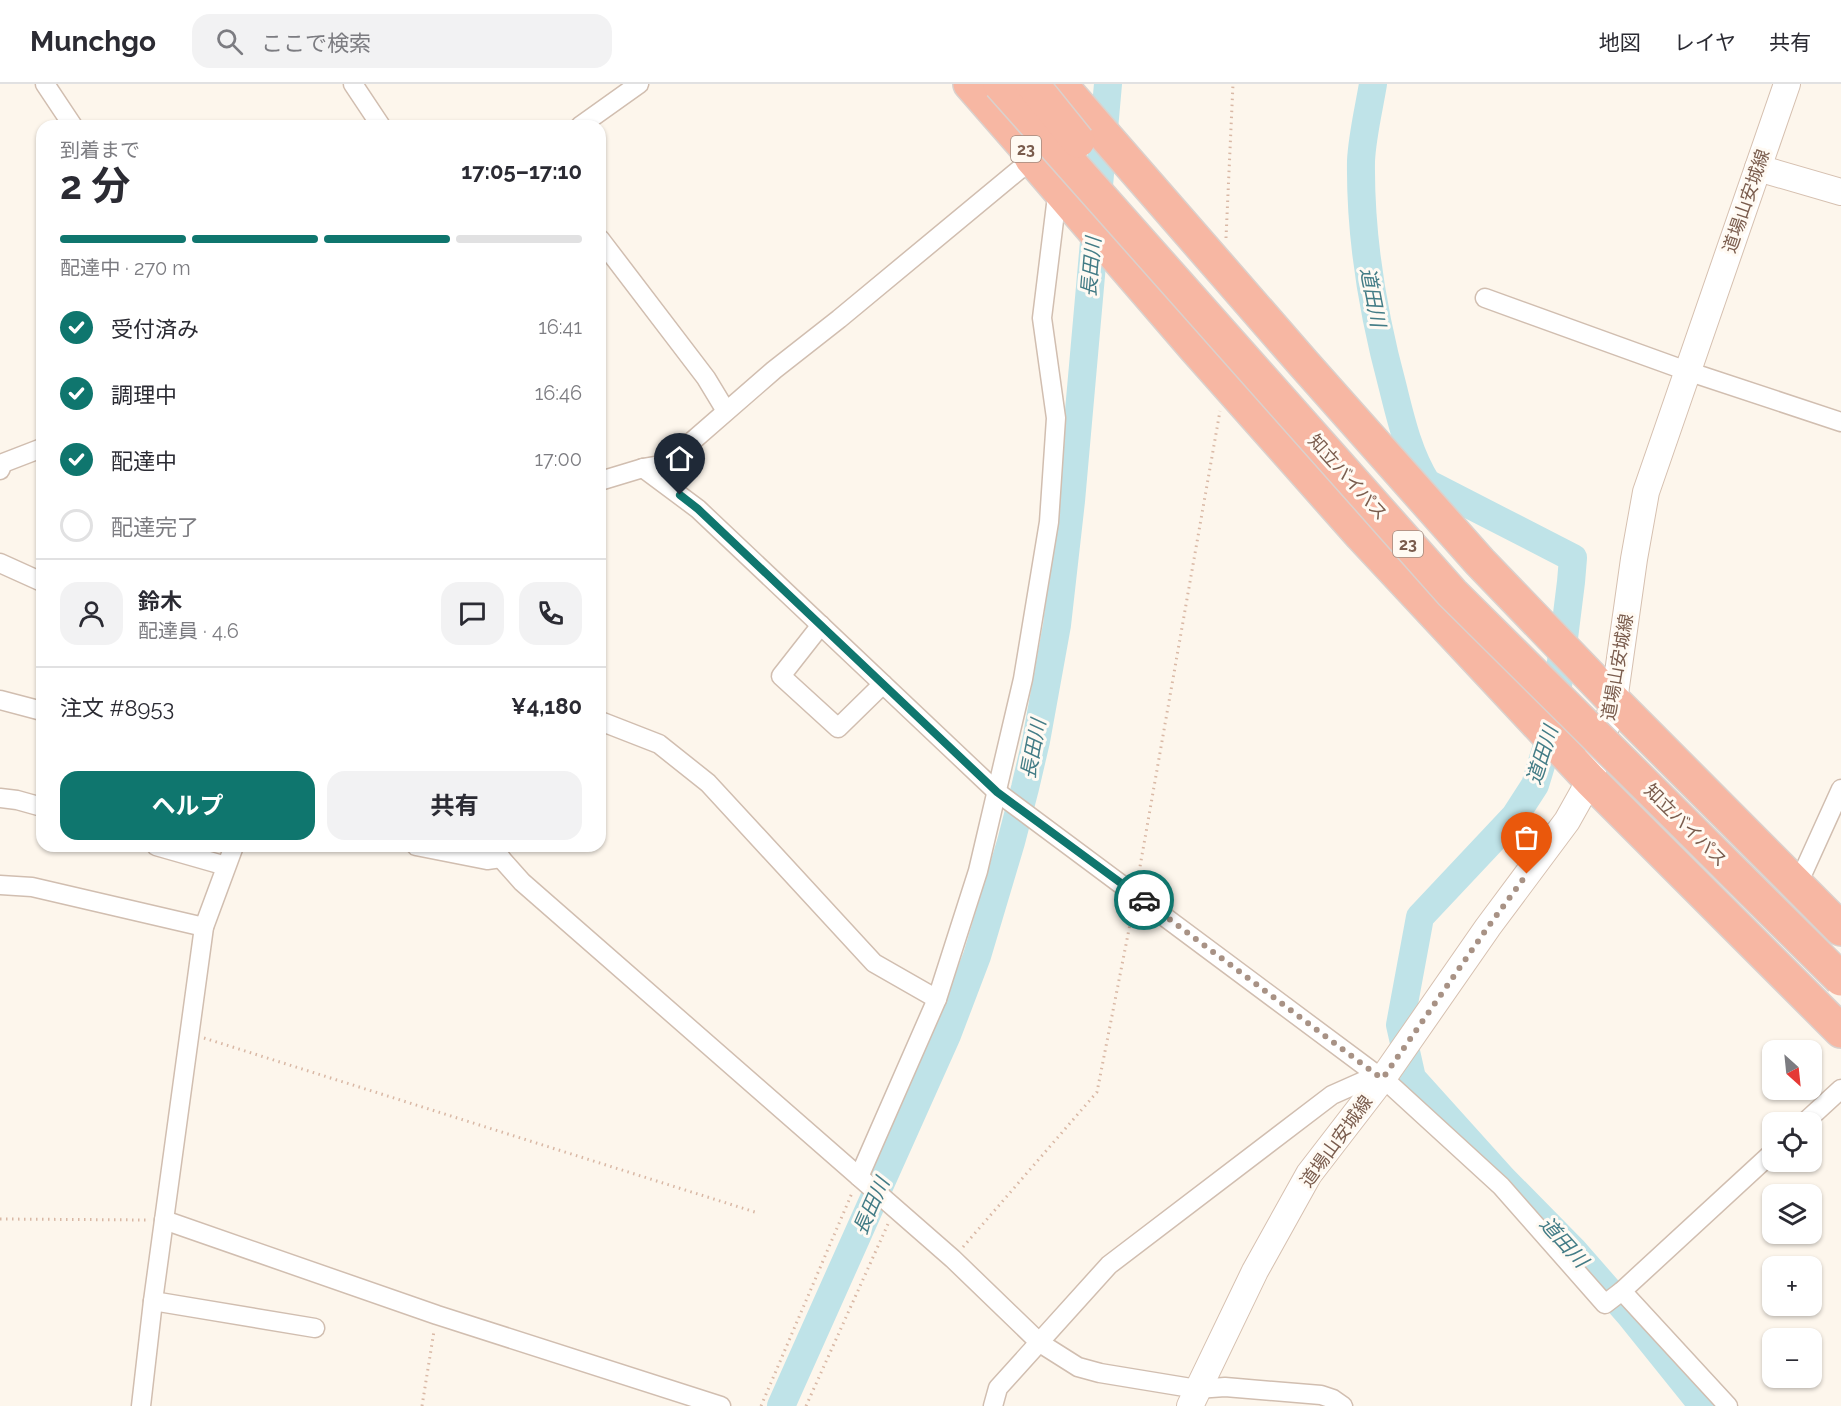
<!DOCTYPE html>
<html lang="ja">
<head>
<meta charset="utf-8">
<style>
  body { margin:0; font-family:Raleway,"Noto Sans JP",sans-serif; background:#f2f2f3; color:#2b2b33; height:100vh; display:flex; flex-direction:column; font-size:22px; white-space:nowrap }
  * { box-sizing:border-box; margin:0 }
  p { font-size:20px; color:#7c7c81 }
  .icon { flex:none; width:33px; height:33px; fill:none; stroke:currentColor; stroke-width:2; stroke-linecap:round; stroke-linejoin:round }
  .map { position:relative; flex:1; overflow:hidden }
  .drawer { position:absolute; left:36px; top:36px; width:570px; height:732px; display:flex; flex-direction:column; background:#fff; border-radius:18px; box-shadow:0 2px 4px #0004 }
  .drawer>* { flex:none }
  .needle { width:39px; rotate:153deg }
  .buttons { position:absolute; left:1762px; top:956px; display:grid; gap:12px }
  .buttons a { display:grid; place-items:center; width:60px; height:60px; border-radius:12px; background:#fff; box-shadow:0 2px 4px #0004; font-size:30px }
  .pin { position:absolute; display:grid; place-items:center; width:51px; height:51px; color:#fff; margin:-62px -26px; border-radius:50% 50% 50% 0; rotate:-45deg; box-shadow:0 0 6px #0007 }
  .pin .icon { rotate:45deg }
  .courier { position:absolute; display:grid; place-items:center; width:60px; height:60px; margin:-30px; border:4px solid #0f766e; border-radius:50%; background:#fff; color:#222; box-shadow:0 2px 8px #0007 }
  .head em { font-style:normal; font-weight:700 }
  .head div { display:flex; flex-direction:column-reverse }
  .head { display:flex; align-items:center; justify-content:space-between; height:102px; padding:0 24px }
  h1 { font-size:39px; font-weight:700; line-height:45px }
  .bar { display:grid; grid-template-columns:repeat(4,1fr); gap:9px 6px; align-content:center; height:72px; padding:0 24px }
  .bar i { height:8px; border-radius:4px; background:#e1e1e2 }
  .bar .active { background:#0f766e }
  .bar p { grid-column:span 4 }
  .line { display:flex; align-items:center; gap:15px; padding:0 24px; border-top:2px solid #e1e1e2 }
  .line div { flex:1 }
  .round { display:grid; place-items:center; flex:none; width:63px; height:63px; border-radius:18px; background:#f2f2f3 }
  ol { padding:0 24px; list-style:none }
  li { display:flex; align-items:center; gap:18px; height:66px }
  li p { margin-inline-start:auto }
  li .icon { padding:6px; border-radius:50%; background:#0f766e; color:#fff; stroke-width:4 }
  li:last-child { color:#7c7c81 }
  li i { width:33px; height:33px; border:3px solid #e1e1e2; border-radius:50% }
  .action { display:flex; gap:12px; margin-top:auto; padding:12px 24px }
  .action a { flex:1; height:69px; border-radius:18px; background:#0f766e; color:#fff; font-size:24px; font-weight:700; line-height:69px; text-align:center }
  .action a+a { background:#f2f2f3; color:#2b2b33 }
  header { display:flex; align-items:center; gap:36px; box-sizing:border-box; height:84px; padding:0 30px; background:#fff; border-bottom:2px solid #e1e1e2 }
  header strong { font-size:28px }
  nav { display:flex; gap:33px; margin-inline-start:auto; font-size:21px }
  .search { width:420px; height:54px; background:#f2f2f3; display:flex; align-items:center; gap:15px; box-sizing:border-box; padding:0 21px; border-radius:18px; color:#7c7c81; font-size:22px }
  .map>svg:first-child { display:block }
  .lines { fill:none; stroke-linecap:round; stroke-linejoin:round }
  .river { stroke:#bfe3e8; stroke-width:28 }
  .street-casing { stroke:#d1beb0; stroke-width:21 }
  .secondary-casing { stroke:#d6c0b0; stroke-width:28 }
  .highway-casing { stroke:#dad1cd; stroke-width:36 }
  .path { stroke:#d9b8a5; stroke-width:3; stroke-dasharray:1.5 4.5; stroke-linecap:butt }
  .street { stroke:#fff; stroke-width:18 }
  .secondary { stroke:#fff; stroke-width:26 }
  .highway { stroke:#f7b7a3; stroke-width:33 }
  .highway-bridge-casing { stroke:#dad1cd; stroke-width:36; stroke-linecap:butt }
  .highway-bridge { stroke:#f7b7a3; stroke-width:33 }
  .done { stroke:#a89285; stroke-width:6; stroke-dasharray:0 10.8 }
  .route { stroke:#0f766e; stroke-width:8 }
  .labels { text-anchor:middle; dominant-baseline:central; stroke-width:6; stroke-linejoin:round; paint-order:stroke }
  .shield { fill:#fffaf3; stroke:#a28b7f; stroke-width:1.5 }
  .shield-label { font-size:16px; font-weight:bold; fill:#7a5c4d }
  .street-label { font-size:18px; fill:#7a5c4d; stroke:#fffaf3 }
  .water-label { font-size:20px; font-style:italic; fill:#437c86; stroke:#fffaf3 }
</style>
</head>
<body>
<header>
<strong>Munchgo</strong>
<div class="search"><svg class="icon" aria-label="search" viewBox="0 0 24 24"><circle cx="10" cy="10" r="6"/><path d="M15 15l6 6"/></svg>ここで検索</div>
<nav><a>地図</a><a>レイヤ</a><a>共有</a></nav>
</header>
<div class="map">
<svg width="1841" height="1322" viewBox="0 0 1841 1322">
  <rect width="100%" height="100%" fill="#fdf6ec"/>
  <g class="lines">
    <g class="river">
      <path d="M 1373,0 C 1369,24 1362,53 1361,77 C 1360,154 1373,230 1393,304 C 1401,336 1409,371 1427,399 L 1573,474 L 1571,498 L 1553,642 L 1535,701 L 1515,732 L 1420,833 L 1400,941 L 1412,994 L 1503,1095 L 1573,1166 L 1629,1230 L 1703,1322"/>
      <path d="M 781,1322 L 947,951 L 977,872 L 1011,758 L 1025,704 L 1036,657 L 1057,541 L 1071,417 L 1108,0"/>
    </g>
    <g class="street-casing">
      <g id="street">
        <path d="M 45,0 L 73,42"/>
        <path d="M 353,0 L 381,42"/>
        <path d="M 580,42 L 639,0"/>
        <path d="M 600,155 L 706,294 L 726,327"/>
        <path d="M 1485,214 L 1687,287 L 1841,338"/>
        <path d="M 643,384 L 698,425 L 997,708 L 1377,991 L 1383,994 L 1501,1102 L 1605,1220 L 1622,1207 L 1773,1068"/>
        <path d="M 0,386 L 3,379 L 42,364"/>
        <path d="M 600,397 L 643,384 L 666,380 L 774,286 L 839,235 L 1032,75"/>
        <path d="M 0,479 L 42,498"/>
        <path d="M 821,541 L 781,592 L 838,644 L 883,600"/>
        <path d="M 0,616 L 42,627"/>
        <path d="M 600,637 L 659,660 L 708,699 L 874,879 L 937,915"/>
        <path d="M 0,714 L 17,716 L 42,723"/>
        <path d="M 156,762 L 226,782"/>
        <path d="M 416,762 L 487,776 L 501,774"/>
        <path d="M 490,762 L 522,798 L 953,1175 L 1040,1259 L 1078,1283 L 1100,1289 L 1197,1305 L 1225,1303 L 1321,1311 L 1333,1315 L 1343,1322"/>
        <path d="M 0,801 L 32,803 L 204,843"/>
        <path d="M 1797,802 L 1841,705"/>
        <path d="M 1805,1038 L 1841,1005"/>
        <path d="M 859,1093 L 937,915 L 978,787 L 1023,595 L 1049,438 L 1056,334 L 1042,234 L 1058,104"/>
        <path d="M 164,1136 L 437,1231 L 721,1322"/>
        <path d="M 1622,1207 L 1728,1322"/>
        <path d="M 153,1217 L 315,1244"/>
        <path d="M 141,1322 L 153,1217 L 204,843 L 234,762"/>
        <path d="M 993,1322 L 998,1304 L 1109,1181 L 1332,1011 L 1377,991"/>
      </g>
    </g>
    <g class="secondary-casing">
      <g id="secondary">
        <path d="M 1758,84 L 1841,108"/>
        <path d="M 1190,1322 L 1255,1187 L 1309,1090 L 1383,994 L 1488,843 L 1567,737 L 1590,696 L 1614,617 L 1634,475 L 1646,408 L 1787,0"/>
      </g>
    </g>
    <g class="highway-casing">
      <g id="highway">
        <path d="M 970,0 L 1026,64 L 1032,75 L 1195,264 L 1361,451 L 1590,696 L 1841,947"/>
        <path d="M 1060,0 L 1304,280 L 1480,478 L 1614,617 L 1841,845"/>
      </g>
    </g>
    <g class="path">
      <path d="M 1226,154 L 1233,0"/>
      <path d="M 1138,794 L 1220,327"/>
      <path d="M 204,954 L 758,1129"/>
      <path d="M 0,1135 L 147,1136"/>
      <path d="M 963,1163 L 1097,1008 L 1132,830"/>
      <path d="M 422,1322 L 434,1247"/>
      <path d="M 761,1322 L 852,1109"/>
      <path d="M 806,1322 L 888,1140"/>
    </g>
    <use href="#street" class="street"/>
    <use href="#secondary" class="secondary"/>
    <use href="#highway" class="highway"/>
    <g class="highway-bridge-casing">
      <g id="highway-bridge">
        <path d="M 1000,0 L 1452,509 L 1841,895"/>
        <path d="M 1032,0 L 1078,57"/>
      </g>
    </g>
    <use href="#highway-bridge" class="highway-bridge"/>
  </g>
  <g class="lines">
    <path class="done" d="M 1144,816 L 1377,991 L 1383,994 L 1488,843 L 1527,790"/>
    <path class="route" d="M 680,411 L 698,425 L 997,708 L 1144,816"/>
  </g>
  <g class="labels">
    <g class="shield">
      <rect x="1011" y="52" width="30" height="26" rx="4.5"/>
      <rect x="1393" y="447" width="30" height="26" rx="4.5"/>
    </g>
    <g class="shield-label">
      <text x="1026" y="65">23</text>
      <text x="1408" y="460">23</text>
    </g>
    <g class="street-label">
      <text transform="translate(1746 117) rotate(-71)">道場山安城線</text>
      <text transform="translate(1348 393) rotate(48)">知立バイパス</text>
      <text transform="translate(1617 583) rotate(-80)">道場山安城線</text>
      <text transform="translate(1686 741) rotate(45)">知立バイパス</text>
      <text transform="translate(1336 1057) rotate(-54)">道場山安城線</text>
    </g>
    <g class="water-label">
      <text transform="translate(1091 183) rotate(-85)">長田川</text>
      <text transform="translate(1373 213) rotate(79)">道田川</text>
      <text transform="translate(1033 665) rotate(-79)">長田川</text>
      <text transform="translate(1542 671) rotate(-72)">道田川</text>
      <text transform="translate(871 1122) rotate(-66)">長田川</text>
      <text transform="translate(1564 1158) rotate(48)">道田川</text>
    </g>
  </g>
</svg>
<div class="buttons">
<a><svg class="needle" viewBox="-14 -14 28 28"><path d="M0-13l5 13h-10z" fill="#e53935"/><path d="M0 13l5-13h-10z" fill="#7c7c81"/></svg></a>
<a><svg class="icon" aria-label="locate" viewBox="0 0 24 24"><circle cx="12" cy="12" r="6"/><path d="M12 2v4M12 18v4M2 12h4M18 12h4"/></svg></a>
<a><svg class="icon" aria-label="layers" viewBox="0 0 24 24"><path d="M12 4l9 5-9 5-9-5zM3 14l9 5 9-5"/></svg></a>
<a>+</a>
<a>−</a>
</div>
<div class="pin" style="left:1527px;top:790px;background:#ea580c"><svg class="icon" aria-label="bag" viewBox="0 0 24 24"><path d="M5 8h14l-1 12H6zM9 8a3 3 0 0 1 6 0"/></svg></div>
<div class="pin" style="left:680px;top:411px;background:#1f2937"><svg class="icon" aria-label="home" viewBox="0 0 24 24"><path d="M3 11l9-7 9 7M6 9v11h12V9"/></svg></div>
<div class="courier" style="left:1144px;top:816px"><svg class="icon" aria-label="car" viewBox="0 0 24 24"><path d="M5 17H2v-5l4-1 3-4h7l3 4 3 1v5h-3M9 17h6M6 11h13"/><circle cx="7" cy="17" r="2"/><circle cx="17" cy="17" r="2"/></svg></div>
<section class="drawer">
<div class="head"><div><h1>2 分</h1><p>到着まで</p></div><em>17:05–17:10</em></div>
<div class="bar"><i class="active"></i><i class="active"></i><i class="active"></i><i></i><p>配達中 · 270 m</p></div>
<ol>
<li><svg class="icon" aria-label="check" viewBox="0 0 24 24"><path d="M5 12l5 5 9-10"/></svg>受付済み<p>16:41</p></li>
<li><svg class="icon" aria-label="check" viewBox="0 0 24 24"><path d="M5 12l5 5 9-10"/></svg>調理中<p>16:46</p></li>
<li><svg class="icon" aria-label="check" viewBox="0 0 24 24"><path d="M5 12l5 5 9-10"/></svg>配達中<p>17:00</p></li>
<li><i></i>配達完了</li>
</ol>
<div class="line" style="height:108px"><a class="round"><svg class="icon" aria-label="person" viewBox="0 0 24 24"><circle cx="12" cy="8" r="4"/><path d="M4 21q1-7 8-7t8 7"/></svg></a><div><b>鈴木</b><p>配達員 · 4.6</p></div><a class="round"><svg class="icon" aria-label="chat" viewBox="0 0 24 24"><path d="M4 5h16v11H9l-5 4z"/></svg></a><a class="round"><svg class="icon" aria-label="phone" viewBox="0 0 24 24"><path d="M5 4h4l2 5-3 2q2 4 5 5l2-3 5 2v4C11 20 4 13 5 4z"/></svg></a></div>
<div class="line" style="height:78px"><div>注文 #8953</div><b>¥4,180</b></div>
<div class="action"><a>ヘルプ</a><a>共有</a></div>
</section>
</div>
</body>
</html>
